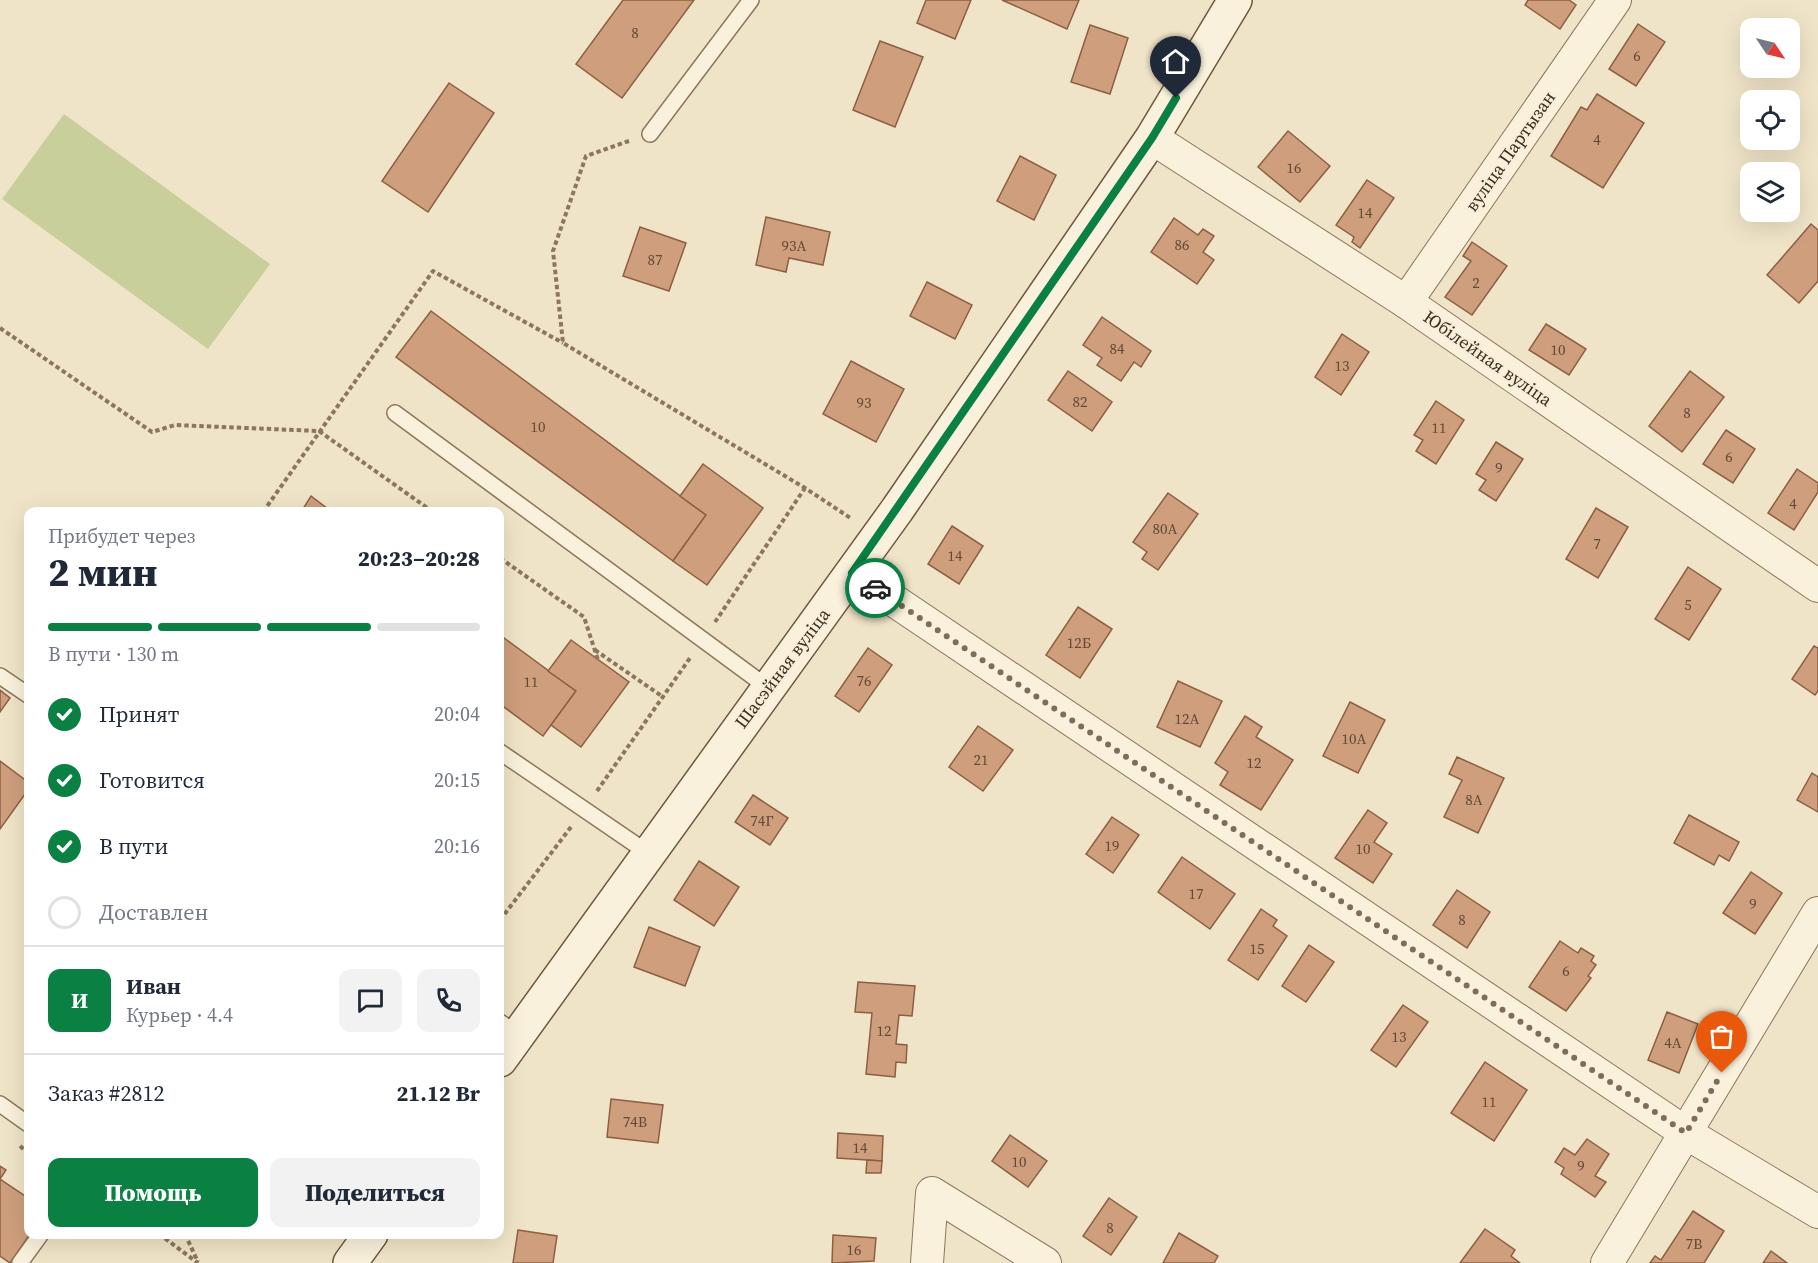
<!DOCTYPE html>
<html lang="ru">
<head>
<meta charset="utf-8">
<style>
  body { margin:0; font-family:"Source Serif 4",serif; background:#f2f2f3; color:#1f2937; height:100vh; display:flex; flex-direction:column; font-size:22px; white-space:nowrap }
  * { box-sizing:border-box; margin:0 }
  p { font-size:20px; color:#747a83 }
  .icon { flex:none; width:33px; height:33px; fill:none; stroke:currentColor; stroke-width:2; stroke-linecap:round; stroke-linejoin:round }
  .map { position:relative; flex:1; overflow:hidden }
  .details { position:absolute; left:24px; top:507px; width:480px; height:732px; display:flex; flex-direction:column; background:#fff; border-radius:12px; box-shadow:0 6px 24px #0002 }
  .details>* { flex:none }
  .needle { width:39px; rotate:125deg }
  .fabs { position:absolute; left:1740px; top:18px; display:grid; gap:12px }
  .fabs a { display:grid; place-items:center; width:60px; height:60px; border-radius:12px; background:#fff; box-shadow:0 6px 24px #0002; font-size:30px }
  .pin { position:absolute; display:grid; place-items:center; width:51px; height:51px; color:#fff; margin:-62px -26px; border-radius:50% 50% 50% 0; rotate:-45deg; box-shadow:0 0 6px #0007 }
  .pin .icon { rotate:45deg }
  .courier { position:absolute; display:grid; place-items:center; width:60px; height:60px; margin:-30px; border:4px solid #0b8043; border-radius:50%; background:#fff; color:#222; box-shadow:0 2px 8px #0007 }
  .summary em { font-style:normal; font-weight:800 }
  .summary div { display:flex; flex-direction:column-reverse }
  .summary { display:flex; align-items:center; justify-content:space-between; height:102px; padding:0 24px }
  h1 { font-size:39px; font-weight:800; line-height:45px }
  .bar { display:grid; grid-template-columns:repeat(4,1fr); gap:9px 6px; align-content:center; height:72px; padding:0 24px }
  .bar i { height:8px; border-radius:4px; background:#e0e1e3 }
  .bar .selected { background:#0b8043 }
  .bar p { grid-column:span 4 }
  .line { display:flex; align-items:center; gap:15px; padding:0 24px; border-top:2px solid #e0e1e3 }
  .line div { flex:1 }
  .round { display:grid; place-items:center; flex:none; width:63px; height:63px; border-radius:12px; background:#f2f2f3 }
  ol { padding:0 24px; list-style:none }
  li { display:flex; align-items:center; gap:18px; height:66px }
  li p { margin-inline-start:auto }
  li .icon { padding:6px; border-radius:50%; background:#0b8043; color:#fff; stroke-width:4 }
  li:last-child { color:#747a83 }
  li i { width:33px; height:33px; border:3px solid #e0e1e3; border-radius:50% }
  .action { display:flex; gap:12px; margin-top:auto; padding:12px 24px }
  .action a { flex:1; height:69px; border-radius:12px; background:#0b8043; color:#fff; font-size:24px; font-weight:800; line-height:69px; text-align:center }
  .action a+a { background:#f2f2f3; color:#1f2937 }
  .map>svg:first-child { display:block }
  .green { fill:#c9cf9b }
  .building { fill:#cf9f7d; stroke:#8d5f41; stroke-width:1.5 }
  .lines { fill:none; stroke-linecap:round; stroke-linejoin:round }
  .lane-casing { stroke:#8d765c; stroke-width:18 }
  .street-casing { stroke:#8d765c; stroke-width:34 }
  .secondary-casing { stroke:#6f573f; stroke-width:36 }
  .path { stroke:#8d765c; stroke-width:4; stroke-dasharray:4.5 3; stroke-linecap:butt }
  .lane { stroke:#faf1dc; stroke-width:15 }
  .street { stroke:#faf1dc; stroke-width:32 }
  .secondary { stroke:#faf1dc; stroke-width:33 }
  .done { stroke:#7c6e5b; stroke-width:6; stroke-dasharray:0 10.8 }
  .route { stroke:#0b8043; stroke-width:8 }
  .labels { text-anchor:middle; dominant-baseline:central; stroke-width:4.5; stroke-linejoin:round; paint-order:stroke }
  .number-label { font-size:15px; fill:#624a37 }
  .street-label { font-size:18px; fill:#3d2e20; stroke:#f7eed8 }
</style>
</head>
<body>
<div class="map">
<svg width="1818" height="1263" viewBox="0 0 1818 1263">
  <rect width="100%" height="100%" fill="#f0e4c8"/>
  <path class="green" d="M 64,114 L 270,264 L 208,349 L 2,199 Z"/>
  <g class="building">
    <path d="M 623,0 L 694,0 L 622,98 L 576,64 Z"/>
    <path d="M 926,0 L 971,0 L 955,39 L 917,23 Z"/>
    <path d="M 1002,0 L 1079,0 L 1067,29 Z"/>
    <path d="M 1528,0 L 1569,0 L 1576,5 L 1560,29 L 1525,5 Z"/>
    <path d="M 1638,24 L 1665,42 L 1636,86 L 1609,69 Z"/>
    <path d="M 1090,25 L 1128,38 L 1110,94 L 1071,82 Z"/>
    <path d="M 880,41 L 923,57 L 895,127 L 853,110 Z"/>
    <path d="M 449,83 L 494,113 L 428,212 L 382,181 Z"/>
    <path d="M 1597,94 L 1644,123 L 1603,188 L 1551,156 L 1581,107 L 1587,110 Z"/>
    <path d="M 1288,131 L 1330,166 L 1300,202 L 1258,167 Z"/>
    <path d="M 1020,156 L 1056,175 L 1034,220 L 997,201 Z"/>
    <path d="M 1367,180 L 1394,198 L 1360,248 L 1352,242 L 1354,237 L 1336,225 Z"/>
    <path d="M 766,217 L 830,232 L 823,265 L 789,258 L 786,272 L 756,265 Z"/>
    <path d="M 1174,218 L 1198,235 L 1203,229 L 1214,236 L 1203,252 L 1214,260 L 1197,284 L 1151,252 Z"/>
    <path d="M 1811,224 L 1818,230 L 1818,281 L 1799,303 L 1767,275 Z"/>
    <path d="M 640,227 L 686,243 L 669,291 L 623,276 Z"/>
    <path d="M 1472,242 L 1507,266 L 1472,315 L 1445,297 L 1471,261 L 1463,256 Z"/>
    <path d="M 927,282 L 972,305 L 955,339 L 910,316 Z"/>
    <path d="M 431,311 L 706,515 L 673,561 L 396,357 Z"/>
    <path d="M 1102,317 L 1151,351 L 1141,367 L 1134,362 L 1121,381 L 1097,365 L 1102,358 L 1083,345 Z"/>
    <path d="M 1546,324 L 1586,349 L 1569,375 L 1529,350 Z"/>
    <path d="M 1342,334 L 1369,352 L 1341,395 L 1315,377 Z"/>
    <path d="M 851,361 L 904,389 L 876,442 L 823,414 Z"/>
    <path d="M 1068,371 L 1112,402 L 1092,431 L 1048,400 Z"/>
    <path d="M 1690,371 L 1724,397 L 1682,452 L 1649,426 Z"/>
    <path d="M 1436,401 L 1464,420 L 1436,464 L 1416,451 L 1423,440 L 1414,435 Z"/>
    <path d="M 1726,430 L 1755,449 L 1733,483 L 1703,464 Z"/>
    <path d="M 1496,442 L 1523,459 L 1496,501 L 1479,490 L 1486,480 L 1476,474 Z"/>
    <path d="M 703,464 L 763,508 L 707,585 L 673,561 L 706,515 L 680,496 Z"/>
    <path d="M 1797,469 L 1818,483 L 1818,492 L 1794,530 L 1768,513 Z"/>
    <path d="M 1168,493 L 1198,514 L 1158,570 L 1142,559 L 1147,552 L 1133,542 Z"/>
    <path d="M 311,496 L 332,512 L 301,512 Z"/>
    <path d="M 1596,508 L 1628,527 L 1598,578 L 1566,559 Z"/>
    <path d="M 952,526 L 983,546 L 959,584 L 928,564 Z"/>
    <path d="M 1688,567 L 1721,589 L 1689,640 L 1655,619 Z"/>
    <path d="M 1078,607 L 1112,629 L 1080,678 L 1046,655 Z"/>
    <path d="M 500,635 L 576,691 L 543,736 L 500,704 Z"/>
    <path d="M 571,640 L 629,682 L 581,747 L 551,725 L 576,691 L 548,671 Z"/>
    <path d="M 1814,646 L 1818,648 L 1818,691 L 1815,695 L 1792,679 Z"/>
    <path d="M 868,648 L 892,665 L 859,712 L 835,696 Z"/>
    <path d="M 1178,681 L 1222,701 L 1200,747 L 1157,727 Z"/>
    <path d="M 0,690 L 10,698 L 0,712 Z"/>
    <path d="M 1350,702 L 1385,720 L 1358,773 L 1323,756 Z"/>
    <path d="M 1245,716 L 1262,727 L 1256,737 L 1293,760 L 1261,810 L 1220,785 L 1228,772 L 1215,763 Z"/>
    <path d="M 978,726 L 1013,750 L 983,791 L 949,767 Z"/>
    <path d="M 1457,757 L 1504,778 L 1478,833 L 1444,817 L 1462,780 L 1449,774 Z"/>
    <path d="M 0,761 L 28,782 L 28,790 L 0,829 Z"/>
    <path d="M 1812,773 L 1818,777 L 1818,812 L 1797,800 Z"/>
    <path d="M 753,795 L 788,818 L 770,845 L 735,822 Z"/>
    <path d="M 1368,810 L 1387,823 L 1374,842 L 1392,854 L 1373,883 L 1335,858 Z"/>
    <path d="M 1689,815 L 1739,842 L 1729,861 L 1719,855 L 1714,865 L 1674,843 Z"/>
    <path d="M 1112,817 L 1139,835 L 1113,873 L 1086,854 Z"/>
    <path d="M 1182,857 L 1235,894 L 1210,929 L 1158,892 Z"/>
    <path d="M 699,861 L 739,887 L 714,926 L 674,900 Z"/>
    <path d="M 1751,872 L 1782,893 L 1755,934 L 1723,913 Z"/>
    <path d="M 1457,890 L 1490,912 L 1467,948 L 1433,925 Z"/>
    <path d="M 1261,909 L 1277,920 L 1273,926 L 1287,936 L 1258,980 L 1228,960 Z"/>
    <path d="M 649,927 L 700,947 L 685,986 L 634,967 Z"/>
    <path d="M 1560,941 L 1578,953 L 1581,948 L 1594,956 L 1591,961 L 1596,965 L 1588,976 L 1591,978 L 1566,1011 L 1529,987 Z"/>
    <path d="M 1309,945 L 1334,962 L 1306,1002 L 1282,986 Z"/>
    <path d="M 858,982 L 915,986 L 912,1016 L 899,1015 L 896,1044 L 907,1045 L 906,1063 L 896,1062 L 895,1077 L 866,1074 L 872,1013 L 855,1012 Z"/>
    <path d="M 1403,1005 L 1428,1022 L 1396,1067 L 1371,1050 Z"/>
    <path d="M 1667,1012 L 1698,1024 L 1679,1073 L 1648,1060 Z"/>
    <path d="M 1485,1062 L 1527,1090 L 1494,1141 L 1451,1113 Z"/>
    <path d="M 611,1099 L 663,1105 L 658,1143 L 607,1137 Z"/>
    <path d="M 838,1133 L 883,1136 L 882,1161 L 837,1158 Z"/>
    <path d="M 1010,1135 L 1047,1161 L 1028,1187 L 992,1161 Z"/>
    <path d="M 1587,1139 L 1609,1154 L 1595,1176 L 1606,1182 L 1595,1197 L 1561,1174 L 1564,1168 L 1555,1162 L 1564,1148 L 1575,1155 Z"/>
    <path d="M 867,1160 L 882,1161 L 881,1173 L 866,1173 Z"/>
    <path d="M 0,1166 L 6,1170 L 0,1179 L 28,1198 L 30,1234 L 10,1263 L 0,1256 Z"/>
    <path d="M 1109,1198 L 1137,1217 L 1111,1255 L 1083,1236 Z"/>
    <path d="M 1693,1211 L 1724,1231 L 1704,1263 L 1650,1263 L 1655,1256 L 1661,1260 Z"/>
    <path d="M 1485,1229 L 1515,1250 L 1511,1256 L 1520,1263 L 1460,1263 Z"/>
    <path d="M 518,1230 L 557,1236 L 553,1263 L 513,1263 Z"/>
    <path d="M 1179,1233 L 1218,1256 L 1214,1263 L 1163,1263 Z"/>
    <path d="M 833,1235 L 876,1238 L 874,1261 L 832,1263 Z"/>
    <path d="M 1771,1251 L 1787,1263 L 1763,1263 Z"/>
  </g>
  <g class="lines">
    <g class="lane-casing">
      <g id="lane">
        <path d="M 650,134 L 751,0"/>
        <path d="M 395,413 L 767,687"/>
        <path d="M 0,676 L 28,695"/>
        <path d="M 500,752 L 648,853"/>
        <path d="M 500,1022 L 518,1035"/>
        <path d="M 0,1104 L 28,1124"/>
        <path d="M 20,1263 L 41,1234"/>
      </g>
    </g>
    <g class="street-casing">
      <g id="street">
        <path d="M 1152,138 L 1406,302 L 1818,586"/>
        <path d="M 1406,302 L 1615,0"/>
        <path d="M 853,573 L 1686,1133 L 1818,1212"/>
        <path d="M 927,1263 L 932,1193 L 1045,1263"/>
        <path d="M 1607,1263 L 1818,913"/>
      </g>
    </g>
    <g class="secondary-casing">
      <g id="secondary">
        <path d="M 500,1060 L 897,510 L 1152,138 L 1235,0"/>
        <path d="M 350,1263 L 371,1234"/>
      </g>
    </g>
    <g class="path">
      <path d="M 629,141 L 586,156 L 553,251 L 563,343 L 805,488 L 852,519"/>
      <path d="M 0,328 L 152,432 L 175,425 L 319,431 L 433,512"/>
      <path d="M 263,512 L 433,271 L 563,343"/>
      <path d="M 500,558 L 584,617 L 598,660"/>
      <path d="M 715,622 L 805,488"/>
      <path d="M 595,650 L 663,697"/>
      <path d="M 597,791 L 690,658"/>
      <path d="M 500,920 L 571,827"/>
      <path d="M 20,1146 L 28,1153"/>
      <path d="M 159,1234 L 198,1263"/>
      <path d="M 185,1234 L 198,1262"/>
    </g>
    <use href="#lane" class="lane"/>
    <use href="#street" class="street"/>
    <use href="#secondary" class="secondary"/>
  </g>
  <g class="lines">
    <path class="done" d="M 875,588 L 1686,1133 L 1722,1073"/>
    <path class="route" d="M 875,588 L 852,573 L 1152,138 L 1176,98"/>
  </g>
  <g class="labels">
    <g class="number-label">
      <text x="635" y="32">8</text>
      <text x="1637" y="55">6</text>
      <text x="1597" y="139">4</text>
      <text x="1294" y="167">16</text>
      <text x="1365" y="212">14</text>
      <text x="1182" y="244">86</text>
      <text x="794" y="245">93А</text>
      <text x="655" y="259">87</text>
      <text x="1476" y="282">2</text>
      <text x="1117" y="348">84</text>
      <text x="1558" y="349">10</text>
      <text x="1342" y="365">13</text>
      <text x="1080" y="401">82</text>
      <text x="864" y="402">93</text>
      <text x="1687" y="412">8</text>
      <text x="538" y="426">10</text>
      <text x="1439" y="427">11</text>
      <text x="1729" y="456">6</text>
      <text x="1499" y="467">9</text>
      <text x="1793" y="503">4</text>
      <text x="1165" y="528">80А</text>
      <text x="1597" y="543">7</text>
      <text x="955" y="555">14</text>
      <text x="1688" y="604">5</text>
      <text x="1079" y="642">12Б</text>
      <text x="864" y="680">76</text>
      <text x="531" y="681">11</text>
      <text x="1187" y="718">12А</text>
      <text x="1354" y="738">10А</text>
      <text x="981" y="759">21</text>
      <text x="1254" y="762">12</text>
      <text x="1474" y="799">8А</text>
      <text x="762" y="820">74Г</text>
      <text x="1112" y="845">19</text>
      <text x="1363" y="848">10</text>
      <text x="1196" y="893">17</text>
      <text x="1753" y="903">9</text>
      <text x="1462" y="919">8</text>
      <text x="1257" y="948">15</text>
      <text x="1566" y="970">6</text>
      <text x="884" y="1030">12</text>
      <text x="1399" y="1036">13</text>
      <text x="1673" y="1042">4А</text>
      <text x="1489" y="1101">11</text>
      <text x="635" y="1121">74В</text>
      <text x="860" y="1147">14</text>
      <text x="1019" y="1161">10</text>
      <text x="1581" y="1165">9</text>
      <text x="1110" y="1227">8</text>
      <text x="1694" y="1243">7В</text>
      <text x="854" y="1249">16</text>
    </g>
    <g class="street-label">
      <text transform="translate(1510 151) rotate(-55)">вуліца Партызан</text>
      <text transform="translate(1488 358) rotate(35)">Юбілейная вуліца</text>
      <text transform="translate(782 668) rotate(-53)">Шасэйная вуліца</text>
    </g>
  </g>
</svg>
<div class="fabs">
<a><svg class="needle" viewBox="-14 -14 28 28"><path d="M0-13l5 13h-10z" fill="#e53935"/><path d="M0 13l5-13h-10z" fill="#747a83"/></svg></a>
<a><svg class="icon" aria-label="locate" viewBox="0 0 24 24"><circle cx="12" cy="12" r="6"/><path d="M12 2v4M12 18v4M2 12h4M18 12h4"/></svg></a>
<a><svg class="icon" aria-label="layers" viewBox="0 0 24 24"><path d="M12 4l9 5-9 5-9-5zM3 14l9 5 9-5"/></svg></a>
</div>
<div class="pin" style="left:1722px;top:1073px;background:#ea580c"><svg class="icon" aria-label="bag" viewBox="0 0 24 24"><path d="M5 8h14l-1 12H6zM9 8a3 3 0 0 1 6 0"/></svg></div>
<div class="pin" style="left:1176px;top:98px;background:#1f2937"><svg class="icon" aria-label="home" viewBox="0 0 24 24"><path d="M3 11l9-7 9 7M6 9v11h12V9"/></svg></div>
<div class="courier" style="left:875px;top:588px"><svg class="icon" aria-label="car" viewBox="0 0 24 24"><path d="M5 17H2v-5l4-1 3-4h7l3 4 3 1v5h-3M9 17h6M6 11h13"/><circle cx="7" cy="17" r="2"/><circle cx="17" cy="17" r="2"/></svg></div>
<section class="details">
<div class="summary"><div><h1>2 мин</h1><p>Прибудет через</p></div><em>20:23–20:28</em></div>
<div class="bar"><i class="selected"></i><i class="selected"></i><i class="selected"></i><i></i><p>В пути · 130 m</p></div>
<ol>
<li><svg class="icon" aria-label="check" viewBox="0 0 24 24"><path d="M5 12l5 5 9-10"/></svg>Принят<p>20:04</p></li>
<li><svg class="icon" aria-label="check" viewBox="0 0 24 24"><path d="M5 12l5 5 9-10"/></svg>Готовится<p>20:15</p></li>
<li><svg class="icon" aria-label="check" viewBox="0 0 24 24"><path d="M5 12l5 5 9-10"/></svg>В пути<p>20:16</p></li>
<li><i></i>Доставлен</li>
</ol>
<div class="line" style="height:108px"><b class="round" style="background:#0b8043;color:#fff">И</b><div><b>Иван</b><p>Курьер · 4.4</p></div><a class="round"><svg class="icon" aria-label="chat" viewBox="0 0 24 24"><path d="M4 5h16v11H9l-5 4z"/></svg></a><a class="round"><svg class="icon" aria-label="phone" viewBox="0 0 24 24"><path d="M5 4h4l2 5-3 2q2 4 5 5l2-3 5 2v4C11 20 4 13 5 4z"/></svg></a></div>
<div class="line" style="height:78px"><div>Заказ #2812</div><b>21.12 Br</b></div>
<div class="action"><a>Помощь</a><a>Поделиться</a></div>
</section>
</div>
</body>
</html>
